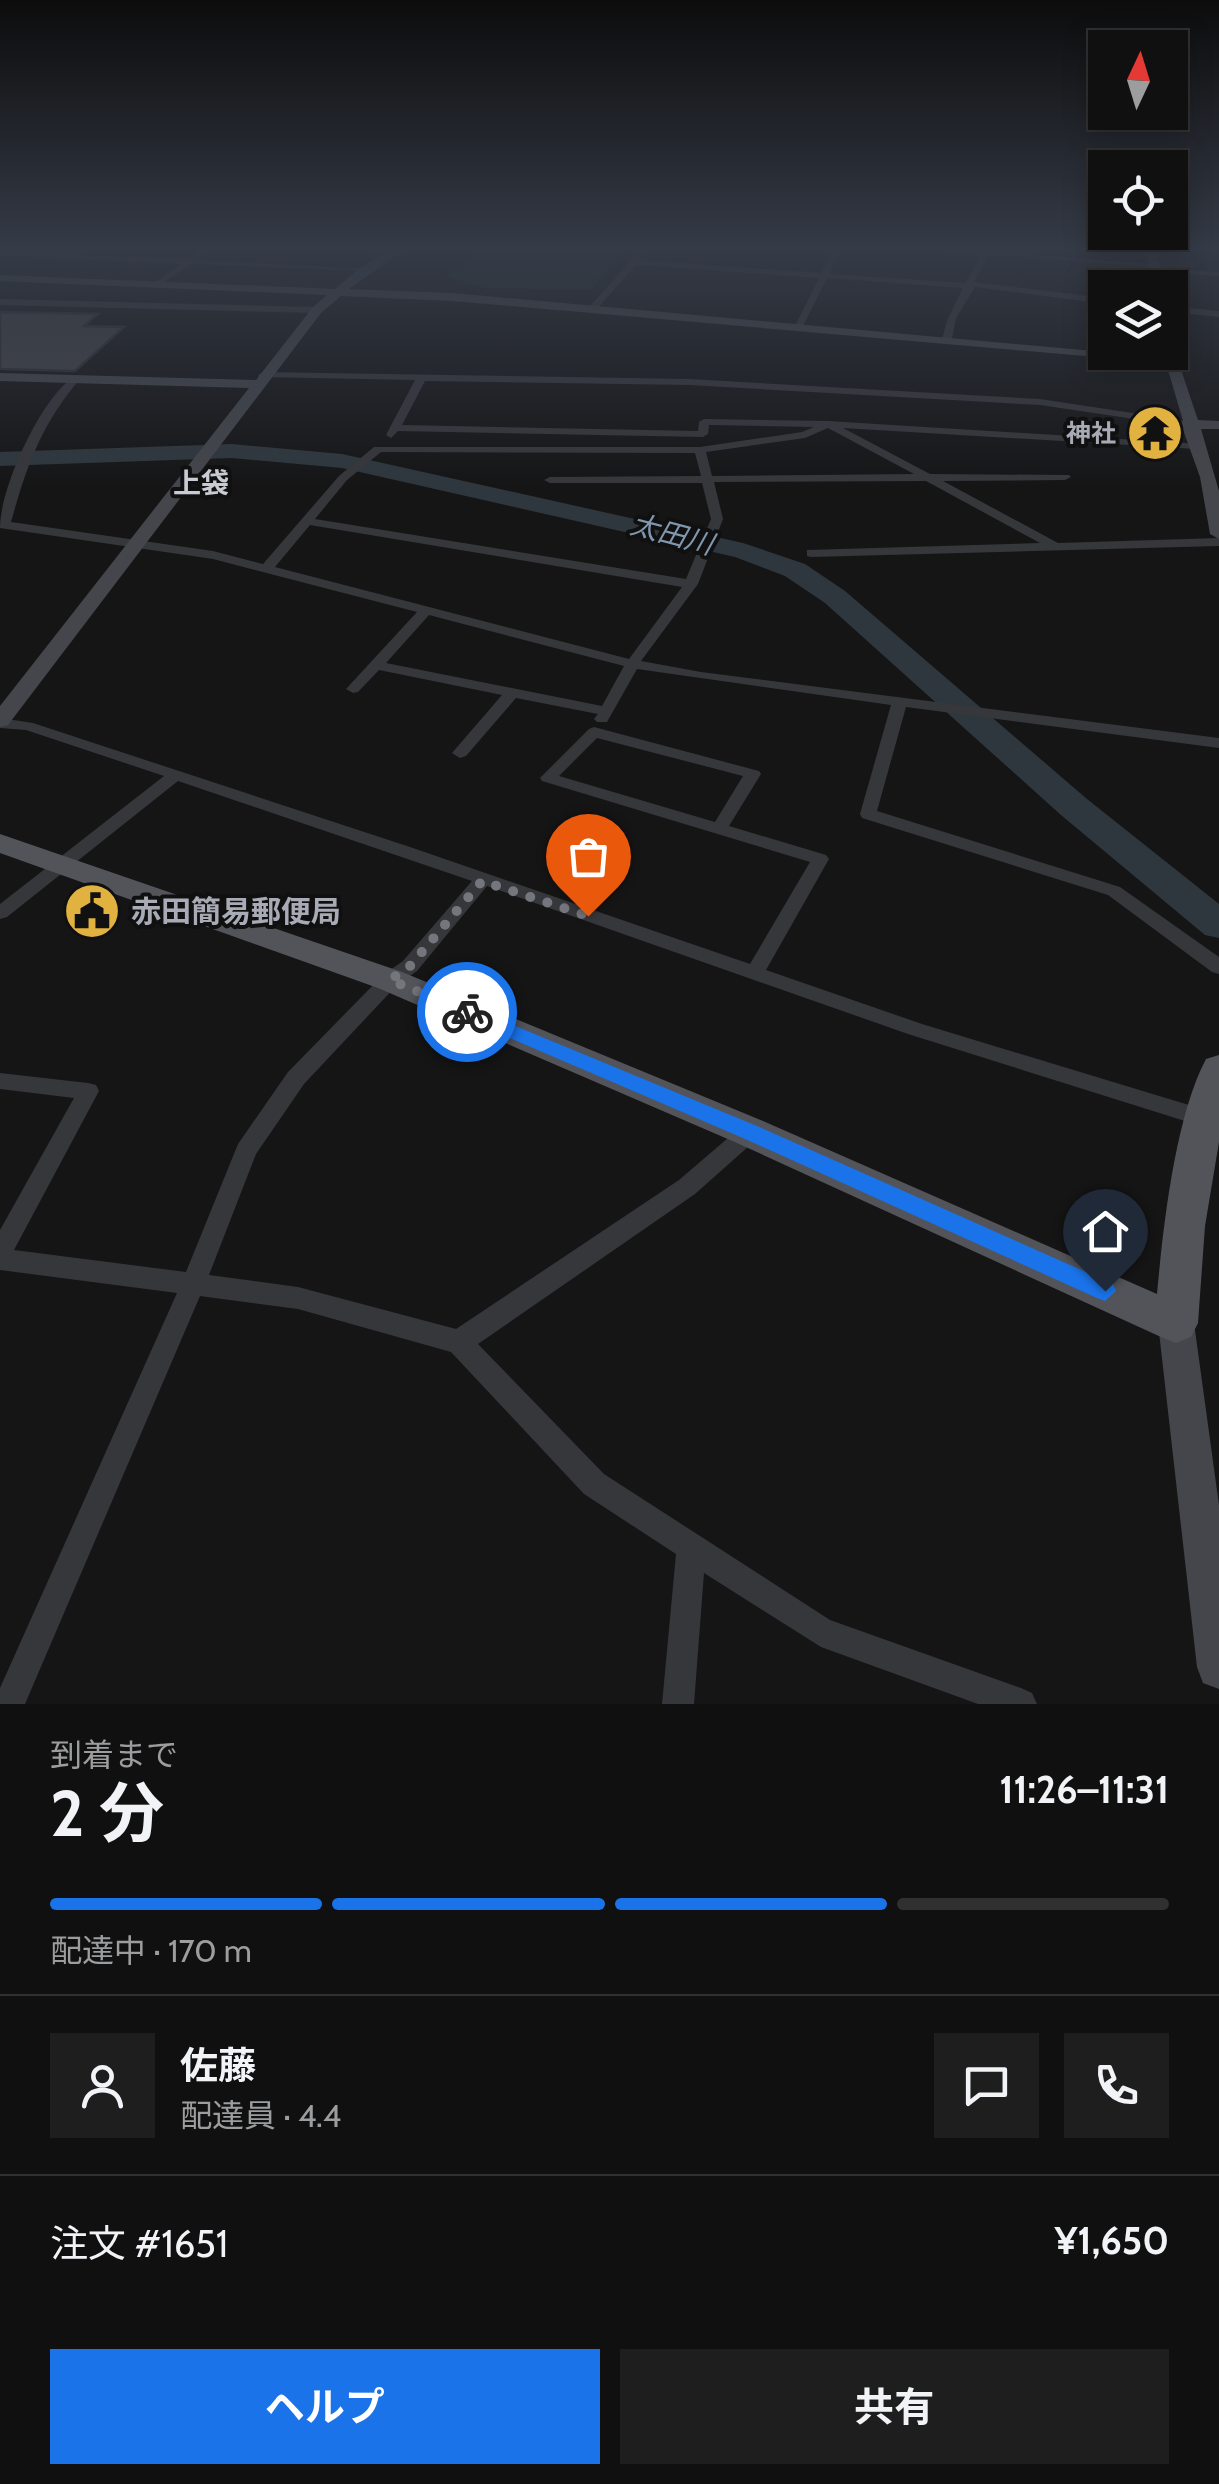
<!DOCTYPE html>
<html lang="ja">
<head>
<meta charset="utf-8">
<style>
  body { margin:0; font-family:Cabin,"Noto Sans JP",sans-serif; background:#1e1e1e; color:#f1f3f6; height:100vh; display:flex; flex-direction:column; font-size:38px; white-space:nowrap }
  * { box-sizing:border-box; margin:0 }
  p { font-size:32px; color:#9c9d9f }
  .icon { flex:none; width:55px; height:55px; fill:none; stroke:currentColor; stroke-width:2; stroke-linecap:round; stroke-linejoin:round }
  .map { position:relative; height:1704px; overflow:hidden }
  .details { display:flex; flex-direction:column; background:#101010; flex:1 }
  .details>* { flex:none }
  .needle { width:65px; rotate:4deg }
  .buttons { position:absolute; left:1088px; top:30px; display:grid; gap:20px }
  .buttons a { display:grid; place-items:center; width:100px; height:100px; border-radius:0px; background:#101010; box-shadow:0 5px 25px #0003,0 0 0 2px #303030; font-size:50px }
  .pin { position:absolute; display:grid; place-items:center; width:85px; height:85px; color:#fff; margin:-102px -42px; border-radius:50% 50% 50% 0; rotate:-45deg; box-shadow:0 0 10px #0007 }
  .pin .icon { rotate:45deg }
  .courier { position:absolute; display:grid; place-items:center; width:100px; height:100px; margin:-50px; border:8px solid #1a73e8; border-radius:50%; background:#fff; color:#222; box-shadow:0 2px 12px #0007 }
  .headline em { font-style:normal; font-weight:700 }
  .headline div { display:flex; flex-direction:column-reverse }
  .headline { display:flex; align-items:center; justify-content:space-between; height:170px; padding:0 50px }
  h1 { font-size:65px; font-weight:700; line-height:75px }
  .bar { display:grid; grid-template-columns:repeat(4,1fr); gap:15px 10px; align-content:center; height:120px; padding:0 50px }
  .bar i { height:12px; border-radius:8px; background:#303030 }
  .bar .selected { background:#1a73e8 }
  .bar p { grid-column:span 4 }
  .line { display:flex; align-items:center; gap:25px; padding:0 50px; border-top:2px solid #303030 }
  .line div { flex:1 }
  .round { display:grid; place-items:center; flex:none; width:105px; height:105px; border-radius:0px; background:#1e1e1e }
  .action { display:flex; gap:20px; margin-top:auto; padding:20px 50px }
  .action a { flex:1; height:115px; border-radius:0px; background:#1a73e8; color:#fff; font-size:40px; font-weight:700; line-height:115px; text-align:center }
  .action a+a { background:#1e1e1e; color:#f1f3f6 }
  .map>svg:first-child { display:block }
  .green { fill:#212922 }
  .lines { fill:none; stroke-linecap:round; stroke-linejoin:round }
  .river { fill:#2f373e; fill-rule:evenodd }
  .building { fill:#444549; stroke:#2f2f32; stroke-width:2.5 }
  .street { fill:#36373b; fill-rule:evenodd }
  .secondary { fill:#44464b; fill-rule:evenodd }
  .primary { fill:#52545a; fill-rule:evenodd }
  .route { fill:#1a73e8 }
  .done { stroke:#75767d; stroke-width:10; stroke-dasharray:0 18 }
  .labels { text-anchor:middle; dominant-baseline:central; stroke-width:8; stroke-linejoin:round; paint-order:stroke }
  .far-poi-label { font-size:25px; font-weight:bold; fill:#a8abb5; stroke:#101011; text-anchor:end }
  .far-neighbourhood-label { font-size:28px; font-weight:bold; fill:#c8cbd2; stroke:#101011 }
  .far-water-label { font-size:28px; font-style:italic; fill:#8197ae; stroke:#101011 }
  .poi-label { font-size:30px; font-weight:bold; fill:#a8abb5; stroke:#101011; text-anchor:start }
</style>
</head>
<body>
<div class="map">
<svg width="1219" height="1704" viewBox="0 0 1219 1704">
  <rect width="100%" height="100%" fill="#151516"/>
  <path class="green" d="M 480,249 L 627,249 L 591,290 L 484,288 L 445,277 Z"/>
  <g class="lines">
    <path class="river" d="M 232,444 L 342,454 L 743,543 L 805,564 L 845,591 L 1087,799 L 1219,904 L 1219,938 L 1205,935 L 1061,815 L 825,603 L 785,576 L 735,557 L 342,468 L 232,458 L 0,466 L 0,452 Z"/>
  </g>
  <path class="building" d="M 0,312 L 98,314 L 84,326 L 124,327 L 75,371 L 0,369 Z"/>
  <g class="lines">
    <g class="street">
      <path d="M 202,249 L 211,249 L 197,260 L 369,269 L 365,271 L 191,264 L 158,286 L 155,282 L 181,264 L 0,256 L 0,252 L 187,259 Z"/>
      <path d="M 345,249 L 380,249 L 398,252 L 394,254 Z"/>
      <path d="M 642,249 L 650,249 L 640,260 L 821,273 L 833,249 L 841,249 L 829,274 L 966,283 L 980,255 L 926,249 L 991,249 L 990,251 L 1159,265 L 1155,267 L 988,255 L 974,282 L 1105,298 L 1105,304 L 975,287 L 956,318 L 952,339 L 947,342 L 942,339 L 948,318 L 963,288 L 827,278 L 803,326 L 799,329 L 795,326 L 819,278 L 636,265 L 595,311 L 589,311 L 589,307 Z"/>
      <path d="M 1116,249 L 1134,249 L 1157,254 L 1153,256 Z"/>
      <path d="M 1156,268 L 1219,272 L 1219,276 L 1153,272 Z"/>
      <path d="M 0,299 L 317,307 L 321,310 L 317,313 L 0,305 Z"/>
      <path d="M 1170,306 L 1219,311 L 1219,317 L 1170,312 Z"/>
      <path d="M 263,372 L 689,379 L 1040,399 L 1192,422 L 1193,424 L 1188,427 L 1040,405 L 689,385 L 425,381 L 402,425 L 698,431 L 699,422 L 704,419 L 828,421 L 1200,444 L 1201,446 L 1196,449 L 843,428 L 930,474 L 1069,475 L 1071,477 L 1065,480 L 943,481 L 1058,543 L 1219,538 L 1219,546 L 811,557 L 807,556 L 807,550 L 1040,543 L 926,481 L 714,482 L 723,519 L 698,584 L 641,661 L 701,672 L 1219,738 L 1219,748 L 906,707 L 877,811 L 1120,887 L 1219,957 L 1219,974 L 1212,972 L 1108,895 L 862,818 L 860,814 L 891,705 L 637,669 L 607,722 L 597,722 L 594,719 L 598,714 L 516,698 L 466,756 L 460,758 L 452,753 L 502,695 L 379,670 L 358,692 L 353,693 L 346,689 L 417,612 L 213,559 L 0,528 C 0,488 41,397 75,376 L 80,379 C 41,425 27,465 11,522 L 213,551 L 263,564 L 339,476 L 374,447 L 700,447 L 802,432 L 814,427 L 709,425 L 708,434 L 703,437 L 398,431 L 391,438 L 386,435 L 415,380 L 260,377 L 258,375 ZM 828,428 L 914,474 L 712,476 L 706,452 L 805,438 ZM 381,452 L 695,453 L 701,476 L 550,477 L 544,480 L 550,483 L 702,483 L 711,519 L 686,579 L 315,519 L 347,480 ZM 310,525 L 682,587 L 629,659 L 275,567 ZM 429,615 L 624,666 L 602,706 L 386,663 Z"/>
      <path d="M 0,718 L 33,723 L 410,847 L 750,964 L 810,862 L 542,781 L 540,778 L 589,729 L 594,727 L 759,771 L 761,774 L 729,826 L 826,855 L 829,859 L 766,970 L 922,1024 L 1212,1112 L 1215,1118 L 1212,1124 L 1204,1127 L 908,1034 L 487,886 L 417,971 L 397,985 L 304,1084 L 256,1154 L 209,1275 L 298,1287 L 456,1329 L 679,1180 L 742,1126 L 750,1123 L 758,1126 L 761,1132 L 758,1138 L 695,1194 L 478,1344 L 604,1474 L 830,1620 L 1021,1688 L 1032,1693 L 1037,1704 L 978,1704 L 821,1647 L 704,1573 L 694,1704 L 662,1704 L 676,1554 L 584,1494 L 451,1352 L 298,1309 L 200,1296 L 25,1704 L 0,1704 L 0,1688 L 177,1293 L 0,1270 L 0,1230 L 74,1098 L 0,1089 L 0,1073 L 88,1083 L 96,1085 L 99,1091 L 14,1250 L 186,1272 L 238,1144 L 288,1072 L 383,975 L 403,961 L 472,881 L 178,781 L 7,917 L 0,919 L 0,904 L 164,776 L 26,730 L 0,728 ZM 597,738 L 743,776 L 715,822 L 559,776 Z"/>
    </g>
    <g class="secondary">
      <path d="M 393,249 L 406,249 L 349,289 L 452,293 L 1105,352 L 1163,354 L 1174,349 L 1198,420 L 1219,421 L 1219,429 L 1201,429 L 1219,491 L 1219,539 L 1210,534 L 1200,477 L 1181,424 L 1183,421 L 1166,363 L 452,301 L 341,296 L 321,313 L 8,725 L 0,727 L 0,706 L 249,388 L 0,381 L 0,373 L 256,380 L 313,307 L 327,295 L 0,281 L 0,275 L 335,289 L 361,267 Z"/>
      <path d="M 1147,249 L 1157,249 L 1164,288 L 1152,288 Z"/>
      <path d="M 1176,1307 L 1189,1311 L 1194,1323 L 1219,1505 L 1219,1689 L 1203,1683 L 1197,1667 L 1158,1323 L 1163,1311 Z"/>
    </g>
    <path class="primary" d="M 0,834 L 402,972 L 763,1121 L 1157,1294 C 1163,1228 1175,1117 1206,1059 L 1219,1055 L 1219,1142 L 1205,1226 L 1198,1323 L 1191,1337 L 1176,1343 L 1161,1337 L 737,1143 L 378,988 L 0,853 Z"/>
  </g>
  <linearGradient id="sky" x2="0" y2="1"><stop stop-color="#0c0c0c"/><stop offset="0.51" stop-color="#353b47"/><stop offset="1" stop-color="#353b47" stop-opacity="0"/></linearGradient>
  <rect width="1219" height="487" fill="url(#sky)"/>
  <path class="route" d="M 467,1006 L 757,1126 L 1113,1284 L 1116,1291 L 1105,1301 L 1097,1298 L 743,1138 L 461,1017 L 458,1012 Z"/>
  <g class="lines">
    <path class="done" d="M 467,1012 L 390,980 L 410,966 L 482,881 L 588,916"/>
  </g>
  <defs>
    <g id="temple-disc" transform="scale(2.875)"><circle r="9.5" fill="#e2b241" stroke="#101011"/><path d="M0-6L5-2H3V0L6.5 2.5H4V6H1.5V3h-3V6H-4V2.5H-6.5L-3 0V-2H-5Z" fill="#111"/></g>
    <g id="civic-disc" transform="scale(2.875)"><circle r="9.5" fill="#e2b241" stroke="#101011"/><path d="M-.6-6.5H3V-4.5H.6V-3L4-1V1h2V6H-6V1h2V-1L-.6-3ZM-1.2 2.5V6h2.4V2.5Z" fill="#111"/></g>
  </defs>
  <g fill-rule="evenodd">
    <use href="#temple-disc" x="1155" y="433"/>
    <use href="#civic-disc" x="92" y="911"/>
  </g>
  <g class="labels">
    <g class="far-poi-label">
      <text x="1116" y="433">神社</text>
    </g>
    <g class="far-neighbourhood-label">
      <text x="201" y="483">上袋</text>
    </g>
    <g class="far-water-label">
      <text transform="translate(672 534) rotate(15)">太田川</text>
    </g>
    <g class="poi-label">
      <text x="131" y="911">赤田簡易郵便局</text>
    </g>
  </g>
</svg>
<div class="buttons">
<a><svg class="needle" viewBox="-14 -14 28 28"><path d="M0-13l5 13h-10z" fill="#e53935"/><path d="M0 13l5-13h-10z" fill="#9c9d9f"/></svg></a>
<a><svg class="icon" aria-label="locate" viewBox="0 0 24 24"><circle cx="12" cy="12" r="6"/><path d="M12 2v4M12 18v4M2 12h4M18 12h4"/></svg></a>
<a><svg class="icon" aria-label="layers" viewBox="0 0 24 24"><path d="M12 4l9 5-9 5-9-5zM3 14l9 5 9-5"/></svg></a>
</div>
<div class="pin" style="left:588px;top:916px;background:#ea580c"><svg class="icon" aria-label="bag" viewBox="0 0 24 24"><path d="M5 8h14l-1 12H6zM9 8a3 3 0 0 1 6 0"/></svg></div>
<div class="pin" style="left:1105px;top:1291px;background:#1f2937"><svg class="icon" aria-label="home" viewBox="0 0 24 24"><path d="M3 11l9-7 9 7M6 9v11h12V9"/></svg></div>
<div class="courier" style="left:467px;top:1012px"><svg class="icon" aria-label="bike" viewBox="0 0 24 24"><circle cx="6" cy="16" r="4"/><circle cx="18" cy="16" r="4"/><path d="M6 16l4-8h5l3 8M10 8l3 8H6M13 5h3"/></svg></div>
</div>
<section class="details">
<div class="headline"><div><h1>2 分</h1><p>到着まで</p></div><em>11:26–11:31</em></div>
<div class="bar"><i class="selected"></i><i class="selected"></i><i class="selected"></i><i></i><p>配達中 · 170 m</p></div>
<div class="line" style="height:180px"><a class="round"><svg class="icon" aria-label="person" viewBox="0 0 24 24"><circle cx="12" cy="8" r="4"/><path d="M4 21q1-7 8-7t8 7"/></svg></a><div><b>佐藤</b><p>配達員 · 4.4</p></div><a class="round"><svg class="icon" aria-label="chat" viewBox="0 0 24 24"><path d="M4 5h16v11H9l-5 4z"/></svg></a><a class="round"><svg class="icon" aria-label="phone" viewBox="0 0 24 24"><path d="M5 4h4l2 5-3 2q2 4 5 5l2-3 5 2v4C11 20 4 13 5 4z"/></svg></a></div>
<div class="line" style="height:130px"><div>注文 #1651</div><b>¥1,650</b></div>
<div class="action"><a>ヘルプ</a><a>共有</a></div>
</section>
</body>
</html>
